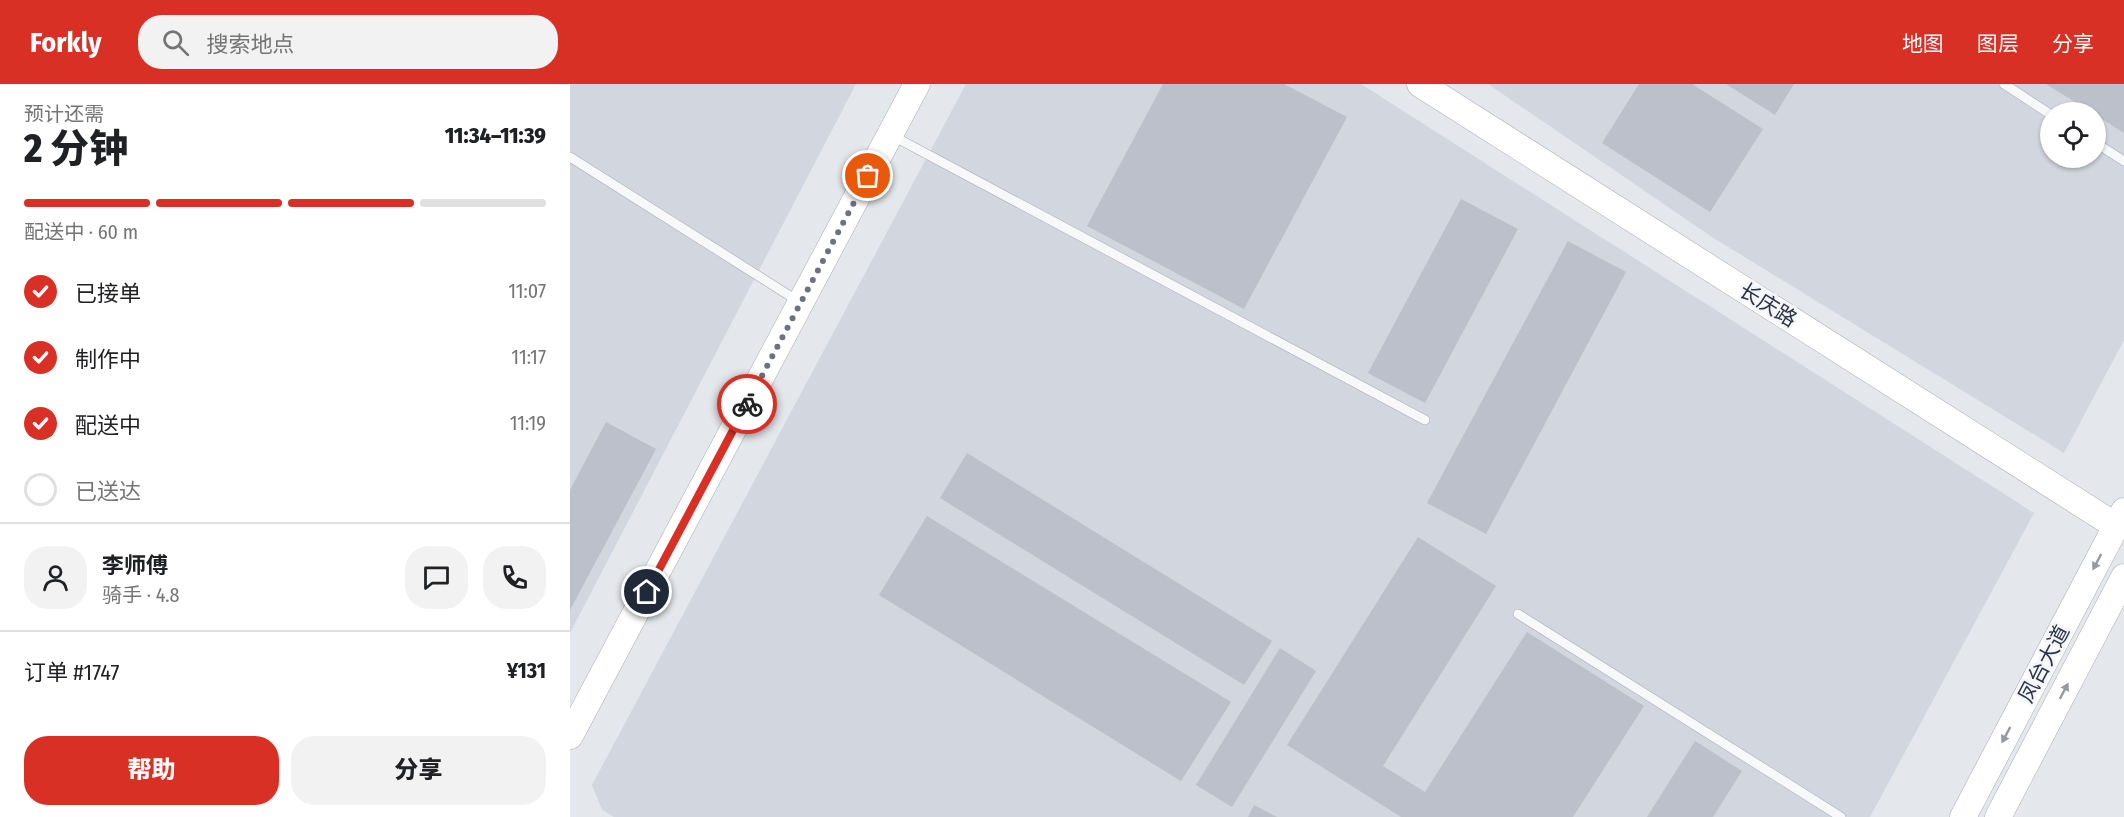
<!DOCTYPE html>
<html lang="zh">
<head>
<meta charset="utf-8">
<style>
  body { margin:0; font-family:"Fira Sans Condensed","Noto Sans SC",sans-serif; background:#f2f2f2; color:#202124; height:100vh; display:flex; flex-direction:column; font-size:22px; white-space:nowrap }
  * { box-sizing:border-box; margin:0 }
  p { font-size:20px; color:#757577 }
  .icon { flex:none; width:33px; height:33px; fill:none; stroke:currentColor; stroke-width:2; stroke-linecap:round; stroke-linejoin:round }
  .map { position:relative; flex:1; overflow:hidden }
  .drawer { display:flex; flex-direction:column; background:#fff; width:570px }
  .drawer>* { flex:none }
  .buttons { position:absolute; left:1470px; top:18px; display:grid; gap:12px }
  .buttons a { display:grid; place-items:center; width:66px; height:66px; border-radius:50%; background:#fff; box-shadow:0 2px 4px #0004; font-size:30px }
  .pin { position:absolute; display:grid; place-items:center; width:51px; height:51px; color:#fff; margin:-26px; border:3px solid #fff; border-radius:50%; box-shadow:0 2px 6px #0007 }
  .courier { position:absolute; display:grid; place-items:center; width:60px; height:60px; margin:-30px; border:4px solid #d93025; border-radius:50%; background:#fff; color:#222; box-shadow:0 2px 8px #0007 }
  .overview em { font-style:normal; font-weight:800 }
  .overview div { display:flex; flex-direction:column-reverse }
  .overview { display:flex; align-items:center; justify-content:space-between; height:102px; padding:0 24px }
  h1 { font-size:39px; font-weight:800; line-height:45px }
  .bar { display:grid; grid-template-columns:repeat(4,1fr); gap:9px 6px; align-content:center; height:72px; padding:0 24px }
  .bar i { height:8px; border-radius:4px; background:#e0e0e0 }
  .bar .active { background:#d93025 }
  .bar p { grid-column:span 4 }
  .line { display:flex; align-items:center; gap:15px; padding:0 24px; border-top:2px solid #e0e0e0 }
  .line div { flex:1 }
  .round { display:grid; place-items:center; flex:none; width:63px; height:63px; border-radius:24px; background:#f2f2f2 }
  ol { padding:0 24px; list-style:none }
  li { display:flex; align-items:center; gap:18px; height:66px }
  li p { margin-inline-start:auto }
  li .icon { padding:6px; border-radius:50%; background:#d93025; color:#fff; stroke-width:4 }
  li:last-child { color:#757577 }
  li i { width:33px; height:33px; border:3px solid #e0e0e0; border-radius:50% }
  .button { display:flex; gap:12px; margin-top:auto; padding:12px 24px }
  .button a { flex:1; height:69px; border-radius:24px; background:#d93025; color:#fff; font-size:24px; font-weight:800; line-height:69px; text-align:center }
  .button a+a { background:#f2f2f2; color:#202124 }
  header { display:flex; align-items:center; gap:36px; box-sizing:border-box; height:84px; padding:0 30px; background:#d93025; color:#fff }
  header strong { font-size:28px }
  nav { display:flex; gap:33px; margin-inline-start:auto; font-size:21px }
  .search { width:420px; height:54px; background:#f2f2f2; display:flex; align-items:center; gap:15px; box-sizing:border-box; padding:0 21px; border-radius:24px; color:#757577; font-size:22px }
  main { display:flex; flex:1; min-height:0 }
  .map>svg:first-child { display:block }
  .built { fill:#d2d6de; fill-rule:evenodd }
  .building { fill:#bbc0ca }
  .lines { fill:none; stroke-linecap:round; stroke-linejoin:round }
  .lane-casing { stroke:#a9aeb7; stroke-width:10 }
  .secondary-casing { stroke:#a9aeb7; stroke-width:27 }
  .lane { stroke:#f7f8fa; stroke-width:9 }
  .secondary { stroke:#fff; stroke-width:26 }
  .oneway { fill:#959aa2 }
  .done { stroke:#6c737f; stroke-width:6; stroke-dasharray:0 10.8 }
  .route { stroke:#d93025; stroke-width:8 }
  .labels { text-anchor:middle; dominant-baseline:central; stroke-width:6; stroke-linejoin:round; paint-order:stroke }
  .street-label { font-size:21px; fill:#2b3445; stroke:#f4f6f9 }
</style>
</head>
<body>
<header>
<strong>Forkly</strong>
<div class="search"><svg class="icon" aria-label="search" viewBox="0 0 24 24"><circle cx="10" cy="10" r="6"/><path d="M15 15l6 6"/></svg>搜索地点</div>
<nav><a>地图</a><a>图层</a><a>分享</a></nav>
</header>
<main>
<section class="drawer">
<div class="overview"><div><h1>2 分钟</h1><p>预计还需</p></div><em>11:34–11:39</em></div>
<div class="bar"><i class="active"></i><i class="active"></i><i class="active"></i><i></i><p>配送中 · 60 m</p></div>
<ol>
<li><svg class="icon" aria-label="check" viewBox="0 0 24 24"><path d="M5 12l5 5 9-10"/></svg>已接单<p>11:07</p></li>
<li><svg class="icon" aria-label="check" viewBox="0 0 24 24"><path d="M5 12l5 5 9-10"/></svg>制作中<p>11:17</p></li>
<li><svg class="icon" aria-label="check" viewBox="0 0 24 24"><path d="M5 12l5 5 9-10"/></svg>配送中<p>11:19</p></li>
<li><i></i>已送达</li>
</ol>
<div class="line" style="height:108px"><a class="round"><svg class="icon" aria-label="person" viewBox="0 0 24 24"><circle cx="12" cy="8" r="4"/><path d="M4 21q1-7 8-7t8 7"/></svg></a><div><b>李师傅</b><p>骑手 · 4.8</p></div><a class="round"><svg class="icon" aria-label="chat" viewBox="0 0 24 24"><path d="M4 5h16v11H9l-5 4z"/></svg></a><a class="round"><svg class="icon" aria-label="phone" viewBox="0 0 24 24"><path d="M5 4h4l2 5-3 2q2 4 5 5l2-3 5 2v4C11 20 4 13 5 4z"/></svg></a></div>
<div class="line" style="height:78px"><div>订单 #1747</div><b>¥131</b></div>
<div class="button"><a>帮助</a><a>分享</a></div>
</section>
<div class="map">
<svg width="1554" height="733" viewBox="0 0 1554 733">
  <rect width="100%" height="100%" fill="#e4e7ec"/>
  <g class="built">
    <path d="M 0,0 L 286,0 L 0,549 Z"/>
    <path d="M 396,0 L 791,0 L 1464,429 L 1300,733 L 44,733 L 32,726 L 22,701 Z"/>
    <path d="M 918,0 L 1554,0 L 1554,256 L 1494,369 L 1142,153 ZM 1480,28 L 1526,28 L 1526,74 L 1480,74 Z"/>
  </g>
  <g class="building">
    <path d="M 593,0 L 714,0 L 777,33 L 674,225 L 517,142 Z"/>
    <path d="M 1069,0 L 1122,0 L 1193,45 L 1140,128 L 1032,59 Z"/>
    <path d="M 1156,0 L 1224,0 L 1205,31 Z"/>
    <path d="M 1476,0 L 1554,0 L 1554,49 L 1526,31 L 1526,28 L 1521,28 Z"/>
    <path d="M 891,115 L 948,145 L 855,319 L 798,289 Z"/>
    <path d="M 998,157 L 1056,188 L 916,450 L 857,419 Z"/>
    <path d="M 36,338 L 86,365 L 0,526 L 0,406 Z"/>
    <path d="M 397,369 L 702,557 L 674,601 L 370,414 Z"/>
    <path d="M 357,432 L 661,618 L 611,697 L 309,511 Z"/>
    <path d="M 848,453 L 926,502 L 813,682 L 855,708 L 957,548 L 1074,622 L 1003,733 L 831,733 L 717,661 Z"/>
    <path d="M 710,564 L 746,587 L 662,723 L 626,701 Z"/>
    <path d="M 1125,657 L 1172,687 L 1143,733 L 1077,733 Z"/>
    <path d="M 684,721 L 707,733 L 678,733 Z"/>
  </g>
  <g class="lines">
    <g class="lane-casing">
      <g id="lane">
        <path d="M 1434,0 L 1480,30"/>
        <path d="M 323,52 L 855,336"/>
        <path d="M 1526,59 L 1554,77"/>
        <path d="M 0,73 L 228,217"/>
        <path d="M 948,530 L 1271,733"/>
      </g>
    </g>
    <g class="secondary-casing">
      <g id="secondary">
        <path d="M 850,0 L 1546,442"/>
        <path d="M 0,652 L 347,0"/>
        <path d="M 1393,733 L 1554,427"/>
        <path d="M 1428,733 L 1554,493"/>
      </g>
    </g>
    <use href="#lane" class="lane"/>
    <use href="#secondary" class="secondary"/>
  </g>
  <defs><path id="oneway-solid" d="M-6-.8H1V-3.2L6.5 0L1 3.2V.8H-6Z" transform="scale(1.5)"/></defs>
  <g class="oneway">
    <use href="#oneway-solid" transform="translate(1527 478) rotate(118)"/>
    <use href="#oneway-solid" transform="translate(1494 607) rotate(-62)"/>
    <use href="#oneway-solid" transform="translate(1436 651) rotate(118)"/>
  </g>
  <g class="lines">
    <path class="done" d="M 177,320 L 298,92"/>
    <path class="route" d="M 77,508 L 177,320"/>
  </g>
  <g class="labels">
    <g class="street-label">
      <text transform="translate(1198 221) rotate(32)">长庆路</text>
      <text transform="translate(1474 580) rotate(-62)">凤台大道</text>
    </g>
  </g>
</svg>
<div class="buttons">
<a><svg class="icon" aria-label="locate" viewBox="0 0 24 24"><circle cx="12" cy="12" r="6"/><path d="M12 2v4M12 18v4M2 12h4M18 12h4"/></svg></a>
</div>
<div class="pin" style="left:298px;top:92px;background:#ea580c"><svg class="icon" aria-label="bag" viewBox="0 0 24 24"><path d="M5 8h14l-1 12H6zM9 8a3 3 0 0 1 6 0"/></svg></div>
<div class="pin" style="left:77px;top:508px;background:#1f2937"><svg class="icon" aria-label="home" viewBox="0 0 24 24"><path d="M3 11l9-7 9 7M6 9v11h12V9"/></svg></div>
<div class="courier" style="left:177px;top:320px"><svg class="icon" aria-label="bike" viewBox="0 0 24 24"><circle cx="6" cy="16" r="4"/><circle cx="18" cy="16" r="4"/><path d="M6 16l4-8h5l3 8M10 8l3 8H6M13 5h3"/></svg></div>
</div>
</main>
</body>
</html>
